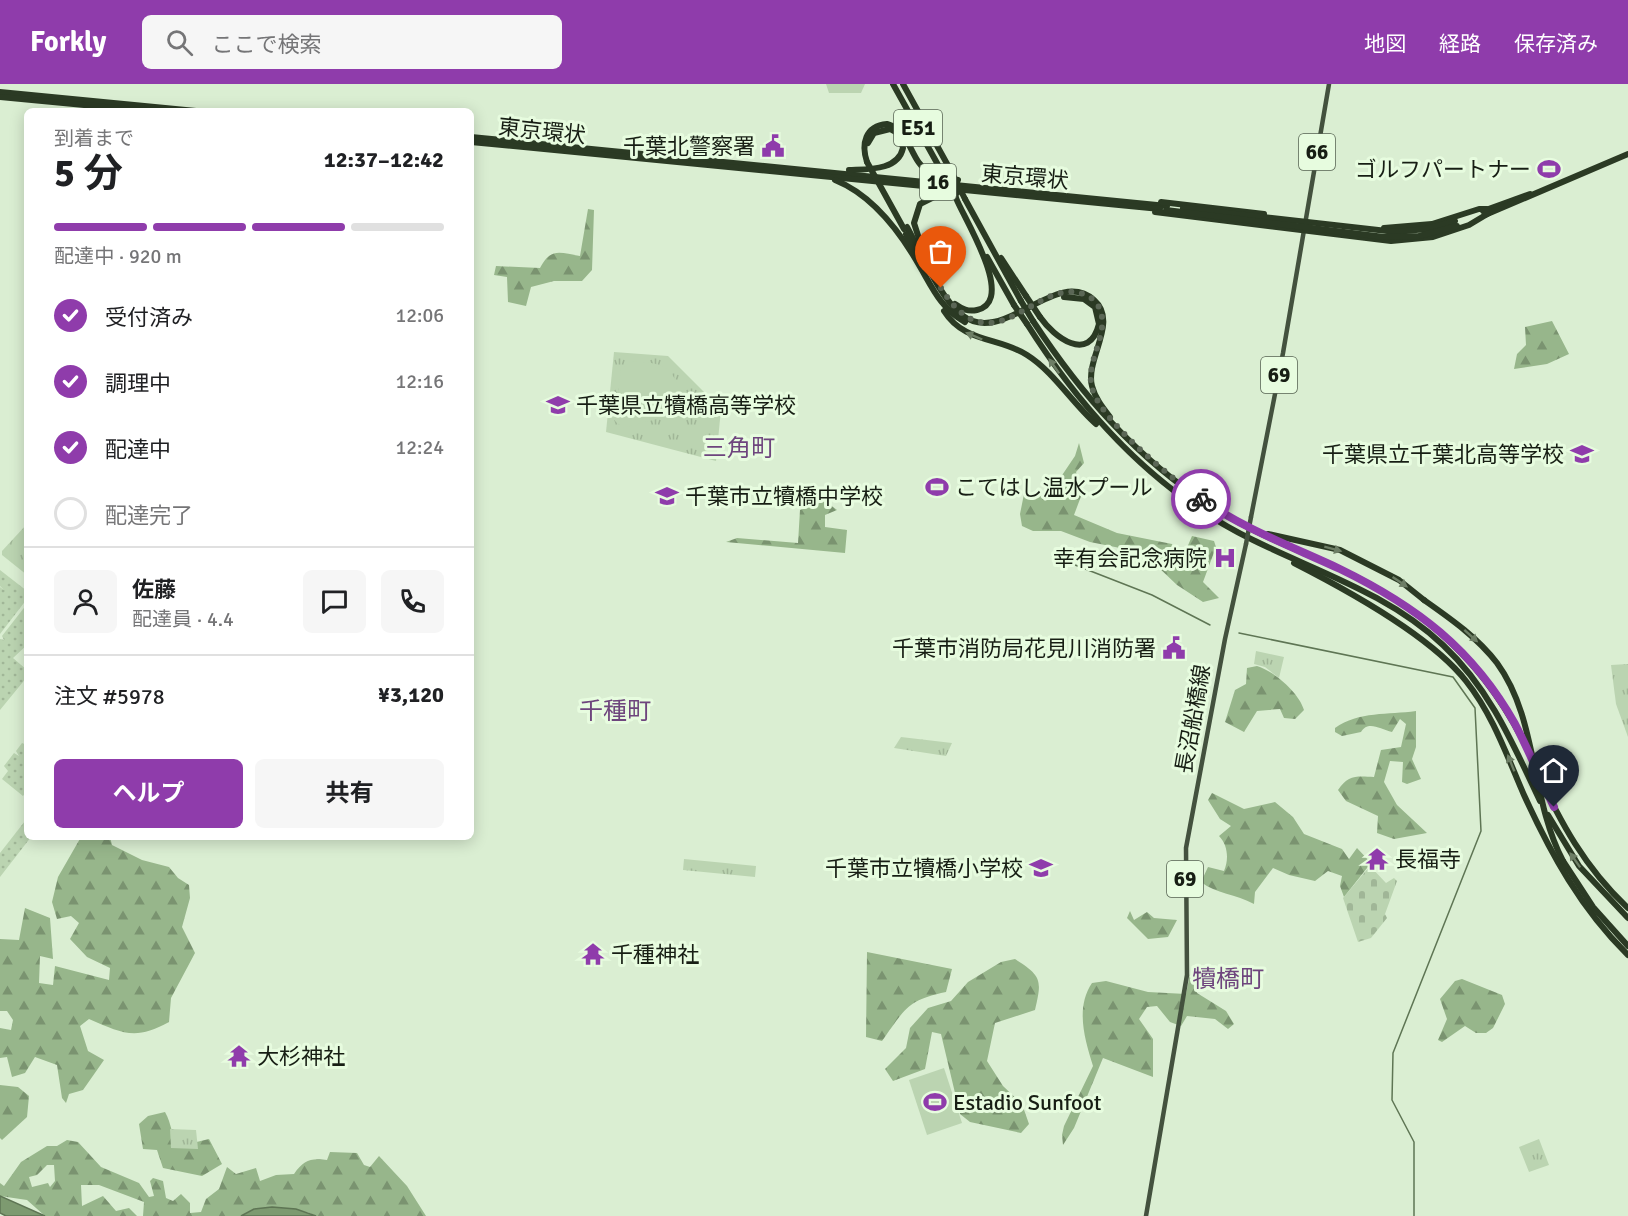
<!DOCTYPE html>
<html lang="ja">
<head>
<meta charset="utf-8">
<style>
  body { margin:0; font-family:Signika,"Noto Sans JP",sans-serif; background:#f6f6f6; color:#202124; height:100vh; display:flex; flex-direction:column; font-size:22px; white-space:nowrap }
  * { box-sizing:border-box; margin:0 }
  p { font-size:20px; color:#757577 }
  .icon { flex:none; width:33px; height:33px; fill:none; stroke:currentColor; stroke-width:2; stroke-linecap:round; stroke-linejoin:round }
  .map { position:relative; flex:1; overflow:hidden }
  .details { position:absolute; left:24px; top:24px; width:450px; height:732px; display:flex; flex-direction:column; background:#fff; border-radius:9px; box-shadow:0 3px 15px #0003 }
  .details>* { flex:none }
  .pin { position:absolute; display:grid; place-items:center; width:51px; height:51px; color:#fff; margin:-62px -26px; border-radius:50% 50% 50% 0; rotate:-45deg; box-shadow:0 0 6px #0007 }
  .pin .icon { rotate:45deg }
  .courier { position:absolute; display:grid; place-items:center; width:60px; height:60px; margin:-30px; border:4px solid #8f3cab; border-radius:50%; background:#fff; color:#222; box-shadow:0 2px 8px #0007 }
  .summary em { font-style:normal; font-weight:700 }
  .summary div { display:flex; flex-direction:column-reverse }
  .summary { display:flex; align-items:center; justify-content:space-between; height:102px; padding:0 30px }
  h1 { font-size:39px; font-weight:700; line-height:45px }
  .bar { display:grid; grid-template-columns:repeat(4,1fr); gap:9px 6px; align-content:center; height:72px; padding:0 30px }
  .bar i { height:8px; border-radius:4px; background:#e0e0e0 }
  .bar .on { background:#8f3cab }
  .bar p { grid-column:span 4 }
  .line { display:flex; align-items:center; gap:15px; padding:0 30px; border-top:2px solid #e0e0e0 }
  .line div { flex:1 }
  .round { display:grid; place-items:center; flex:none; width:63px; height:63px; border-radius:9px; background:#f6f6f6 }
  ol { padding:0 30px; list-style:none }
  li { display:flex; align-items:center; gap:18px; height:66px }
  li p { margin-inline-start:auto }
  li .icon { padding:6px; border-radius:50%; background:#8f3cab; color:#fff; stroke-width:4 }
  li:last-child { color:#757577 }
  li i { width:33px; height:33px; border:3px solid #e0e0e0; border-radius:50% }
  .cta { display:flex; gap:12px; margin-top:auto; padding:12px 30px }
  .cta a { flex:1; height:69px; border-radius:9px; background:#8f3cab; color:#fff; font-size:24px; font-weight:700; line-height:69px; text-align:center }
  .cta a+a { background:#f6f6f6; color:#202124 }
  header { display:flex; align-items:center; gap:36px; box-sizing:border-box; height:84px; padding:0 30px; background:#8f3cab; color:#fff }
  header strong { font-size:28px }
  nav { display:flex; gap:33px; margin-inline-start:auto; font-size:21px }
  .search { width:420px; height:54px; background:#f6f6f6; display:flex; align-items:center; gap:15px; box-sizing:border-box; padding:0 21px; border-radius:9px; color:#757577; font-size:22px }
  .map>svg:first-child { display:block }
  .grass { fill:url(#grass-dots) }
  .forest { fill:url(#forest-firs); fill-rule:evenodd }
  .cemetery { fill:url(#cemetery-stones) }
  .park { fill:url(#park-tufts) }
  .pitch { fill:#bbd4b1 }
  .water { fill:#7d9a70; stroke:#5e7554; stroke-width:1.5 }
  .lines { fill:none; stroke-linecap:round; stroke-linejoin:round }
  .stream { stroke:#5e7554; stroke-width:1.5 }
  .major { stroke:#43513e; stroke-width:4.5 }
  .highway { stroke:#2b3a24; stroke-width:6 }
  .major-bridge { stroke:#43513e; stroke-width:4.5 }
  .highway-bridge { stroke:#2b3a24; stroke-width:6 }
  .oneway { fill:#6d7e65 }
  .done { stroke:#5b6756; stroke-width:6; stroke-dasharray:0 10.8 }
  .route { stroke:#8f3cab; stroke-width:8 }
  .labels { text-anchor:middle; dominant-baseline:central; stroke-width:6; stroke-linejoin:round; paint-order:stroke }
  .shield { fill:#e7fcdf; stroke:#556151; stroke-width:1.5 }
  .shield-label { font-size:21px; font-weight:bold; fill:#171e14 }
  .street-label { font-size:22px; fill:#171e14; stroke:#e7fcdf }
  .poi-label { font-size:22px; fill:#171e14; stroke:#e7fcdf; text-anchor:start }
  .neighbourhood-label { font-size:24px; fill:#6e457d; stroke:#e7fcdf }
</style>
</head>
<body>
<header>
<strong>Forkly</strong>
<div class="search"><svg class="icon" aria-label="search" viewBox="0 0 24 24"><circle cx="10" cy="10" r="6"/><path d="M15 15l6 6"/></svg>ここで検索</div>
<nav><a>地図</a><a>経路</a><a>保存済み</a></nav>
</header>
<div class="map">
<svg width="1628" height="1132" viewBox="0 0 1628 1132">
  <defs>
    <pattern id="grass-dots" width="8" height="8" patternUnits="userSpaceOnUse" patternTransform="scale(1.5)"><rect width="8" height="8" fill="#bbd4b1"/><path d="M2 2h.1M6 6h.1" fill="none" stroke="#a0b697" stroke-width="1.8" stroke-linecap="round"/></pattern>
    <pattern id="forest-firs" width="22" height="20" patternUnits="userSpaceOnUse" patternTransform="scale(1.5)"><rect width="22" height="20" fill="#97b68b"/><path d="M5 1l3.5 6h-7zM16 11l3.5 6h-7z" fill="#7a9370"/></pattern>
    <pattern id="cemetery-stones" width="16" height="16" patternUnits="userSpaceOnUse" patternTransform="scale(1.5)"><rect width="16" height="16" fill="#bbd4b1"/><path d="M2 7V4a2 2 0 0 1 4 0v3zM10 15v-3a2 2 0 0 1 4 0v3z" fill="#a0b697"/></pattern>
    <pattern id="park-tufts" width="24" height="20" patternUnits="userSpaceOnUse" patternTransform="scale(1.5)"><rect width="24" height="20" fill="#bbd4b1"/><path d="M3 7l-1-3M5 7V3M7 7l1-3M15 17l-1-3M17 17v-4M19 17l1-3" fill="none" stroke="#a0b697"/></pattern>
  </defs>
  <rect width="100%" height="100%" fill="#daeed2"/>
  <g class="grass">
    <path d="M 0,486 L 27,507 L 27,515 L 0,550 L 0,503 L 4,506 L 0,502 Z"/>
    <path d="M 27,520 L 27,561 L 13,574 L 27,586 L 27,593 L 0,626 L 0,555 L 4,556 L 2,552 Z"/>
    <path d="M 22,659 L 27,661 L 27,707 L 23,712 L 2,695 L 8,687 L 4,682 L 14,669 L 19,672 L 16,667 Z"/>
    <path d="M 24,724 L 27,726 L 27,753 L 31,753 L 0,793 L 0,769 L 25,737 Z"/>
  </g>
  <g class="forest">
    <path d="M 588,125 L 594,126 L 592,186 L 582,197 L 554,197 L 531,203 L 526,222 L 508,218 L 507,193 L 494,191 L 496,182 L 540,184 C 551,163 560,169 580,172 Z"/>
    <path d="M 1552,237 L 1569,270 L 1547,280 L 1514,285 L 1517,270 L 1526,261 L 1525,243 Z"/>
    <path d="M 1079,359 L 1084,379 L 1076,388 L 1083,407 L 1074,431 L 1117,449 L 1172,460 L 1173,463 L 1186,466 L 1192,452 L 1214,457 L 1216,463 L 1203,498 L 1219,514 L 1203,518 L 1177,501 L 1156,481 L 1125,465 L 1090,458 L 1061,447 L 1033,447 L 1022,442 L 1020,430 L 1024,410 L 1050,409 L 1075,372 Z"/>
    <path d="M 825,417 L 837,426 L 825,431 L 825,443 L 847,446 L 845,469 L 726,458 L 737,454 L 798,459 L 800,426 Z"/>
    <path d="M 1257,582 C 1274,587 1299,609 1304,626 L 1295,635 L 1284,634 L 1280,625 L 1257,627 L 1244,648 L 1225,638 L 1235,606 L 1246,600 L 1247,584 Z"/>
    <path d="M 1416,627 L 1416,663 L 1412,675 L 1421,695 L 1407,700 L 1402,698 L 1403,678 L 1390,677 L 1384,698 L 1397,721 L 1427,749 L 1394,755 L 1377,749 L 1378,732 L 1346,717 L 1338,706 C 1348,691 1356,692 1374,693 L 1381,666 L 1401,663 L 1406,640 L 1400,635 L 1392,648 C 1380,645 1368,636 1361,648 L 1342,652 L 1335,648 L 1335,644 C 1359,627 1388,631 1416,627 Z"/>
    <path d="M 1212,709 L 1244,725 L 1275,718 L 1293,733 L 1304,750 L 1342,765 L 1349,775 L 1357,764 L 1371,779 L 1344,813 L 1340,802 L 1342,792 L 1328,787 L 1315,797 L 1289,791 L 1273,784 L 1255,808 L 1254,820 C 1236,810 1216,810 1201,798 L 1208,783 L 1224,787 C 1229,776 1228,761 1219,752 L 1231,742 L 1220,735 L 1208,716 Z"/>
    <path d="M 81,753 L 110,753 L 112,761 L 142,776 L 169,783 L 178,794 L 189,801 L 190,814 L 182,843 L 195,869 L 171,914 L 169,938 C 135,957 122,949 89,935 L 80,942 L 88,967 L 104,976 L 83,1006 L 69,1010 L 66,1019 L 62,1014 L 57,981 L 35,973 L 25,989 L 12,993 L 7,973 L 0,974 L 0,944 L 11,946 L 13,936 L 7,927 L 0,927 L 0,855 L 19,856 L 25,824 L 50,834 L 53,875 L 40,872 L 39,899 L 53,901 L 55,882 L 109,896 L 110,884 L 87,873 L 70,855 L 79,839 L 71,832 L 57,835 L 52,818 L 58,793 Z"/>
    <path d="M 1130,827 L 1134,836 L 1147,828 L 1154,834 L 1177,836 L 1168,853 L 1148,855 L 1127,834 Z"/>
    <path d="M 867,868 L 952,885 L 946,908 C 907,916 905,925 882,957 L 866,953 Z"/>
    <path d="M 1015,875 C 1042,892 1042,896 1035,926 L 995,939 L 987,977 L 1003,1002 L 1022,1020 L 1029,1040 L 1021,1049 L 970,1038 L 960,1030 L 941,950 L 932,948 L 925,985 L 893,997 L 885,985 L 906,964 L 910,944 L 928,924 L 951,917 L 968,898 L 1001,878 Z"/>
    <path d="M 1190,890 L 1197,909 L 1226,927 L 1234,940 L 1228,945 L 1215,935 L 1187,932 L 1181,942 L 1170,938 L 1157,922 L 1147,923 L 1139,935 L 1153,955 L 1153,993 L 1103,974 L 1074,1044 L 1063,1061 L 1062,1051 L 1064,1042 L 1093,982 C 1085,956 1075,924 1092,899 L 1106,897 L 1148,908 L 1186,910 Z"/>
    <path d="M 1462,895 L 1502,911 L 1505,920 L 1493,944 L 1486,949 L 1476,949 L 1465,942 L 1442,958 L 1438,956 L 1447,935 L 1440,915 L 1455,897 Z"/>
    <path d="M 0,1001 L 18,1003 L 29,1012 L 27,1033 L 2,1056 L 0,1054 Z"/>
    <path d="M 165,1028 C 172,1040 171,1053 180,1062 L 209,1055 L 222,1080 L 202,1092 L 163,1084 L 157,1066 L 143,1065 L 139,1040 L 148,1032 Z"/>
    <path d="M 67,1056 L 78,1058 L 101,1083 L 139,1099 L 149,1113 L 154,1112 L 150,1097 L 153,1094 L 163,1097 L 166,1114 L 173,1117 L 181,1110 L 190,1119 L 190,1129 L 201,1128 L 206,1115 L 219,1105 L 227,1083 L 236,1090 L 256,1084 L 260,1097 L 276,1091 L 294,1090 C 304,1076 310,1074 327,1076 L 330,1068 L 357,1069 L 364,1081 L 370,1083 L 379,1072 L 407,1102 L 426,1132 L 316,1132 L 307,1128 L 254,1125 L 241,1132 L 143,1132 L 144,1118 L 99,1101 L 81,1101 L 82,1122 L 103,1112 L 116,1127 L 129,1124 L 137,1132 L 45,1132 L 27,1116 L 0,1112 L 0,1099 L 4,1102 L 21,1078 L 47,1062 L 57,1062 ZM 47,1081 L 54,1081 L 55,1097 L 50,1103 L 48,1099 L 32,1103 L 29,1093 L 37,1091 Z"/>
  </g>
  <path class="cemetery" d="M 1370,782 L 1386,799 L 1394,794 L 1397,797 L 1385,830 L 1387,834 L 1371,854 L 1358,858 L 1343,814 Z"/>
  <g class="park">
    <path d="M 614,268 L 668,272 L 721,325 L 716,377 L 606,348 Z"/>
    <path d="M 27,440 L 27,491 L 2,471 L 2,467 Z"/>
    <path d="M 1256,567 L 1284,573 L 1279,594 L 1265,583 L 1254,580 Z"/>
    <path d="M 1628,580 L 1628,653 L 1616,620 L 1611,581 Z"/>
    <path d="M 901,653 L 952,659 L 946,672 L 894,664 Z"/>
    <path d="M 684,775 L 756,782 L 755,793 L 683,786 Z"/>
    <path d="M 170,1045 L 196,1046 L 198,1065 L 171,1064 Z"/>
    <path d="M 1539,1055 L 1549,1081 L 1529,1088 L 1519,1063 Z"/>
  </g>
  <g class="pitch">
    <path d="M 826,0 L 865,0 L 861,9 L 829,9 Z"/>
    <path d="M 631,278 C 669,276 685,293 676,330 L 623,344 L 615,337 L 621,285 Z"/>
    <path d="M 944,984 L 962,1039 L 927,1051 L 909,996 Z"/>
  </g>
  <g class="water">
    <path d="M 0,1112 L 45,1132 L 6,1132 L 0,1129 Z"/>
    <path d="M 272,1123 L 296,1125 L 316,1132 L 241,1132 L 254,1125 Z"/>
  </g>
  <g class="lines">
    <g class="stream">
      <path d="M 1052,472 L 1152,511 L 1210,541"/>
      <path d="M 1239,549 L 1453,593 L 1475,624 L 1481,747 L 1393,969 L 1392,1016 L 1414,1058 L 1414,1132"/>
    </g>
    <g class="major">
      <path d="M 1251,433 L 1283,269 L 1329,0"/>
      <path d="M 1146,1132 L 1187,891 L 1186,764 L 1225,555 L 1246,460"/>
    </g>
    <g class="highway">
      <path d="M 893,0 L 942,88"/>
      <path d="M 903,0 L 951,87"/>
      <path d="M 0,8 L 196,27"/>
      <path d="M 0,13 L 147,27"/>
      <path d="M 471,53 L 1167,122"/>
      <path d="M 471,58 L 1160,125"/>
      <path d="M 867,78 C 861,60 865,42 887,40 C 912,47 909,77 930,89 C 938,94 949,94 958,96"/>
      <path d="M 849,86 C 867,85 898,87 903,64 L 899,50 L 890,45 L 874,49 L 868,59"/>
      <path d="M 835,96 C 872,111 899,146 919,181 C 932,203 941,225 965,238"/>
      <path d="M 965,115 L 1021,217"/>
      <path d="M 1161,118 L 1264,130"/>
      <path d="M 1483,127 L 1530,110"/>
      <path d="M 1155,128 L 1391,157 L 1433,153 L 1469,141 L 1489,129"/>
      <path d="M 1485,131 L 1628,70"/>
      <path d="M 907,143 C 921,168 939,213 962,231 C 1003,264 1056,182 1094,216 C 1119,238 1085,275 1092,302 C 1095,314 1103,324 1110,333"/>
      <path d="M 1384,144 L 1432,140 L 1479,125 L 1487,125"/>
      <path d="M 906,150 L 915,171"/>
      <path d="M 921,161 L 914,139 L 920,120 L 938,111 L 957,109"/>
      <path d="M 987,173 L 1014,221"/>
      <path d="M 1001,174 L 1026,212"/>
      <path d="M 955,220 C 962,225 968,228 977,226 C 1017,217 964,135 956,114"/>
      <path d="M 944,227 C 964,259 999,253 1027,271 C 1054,288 1072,319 1096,340"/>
      <path d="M 1040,233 C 1054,253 1089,280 1099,240 L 1095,223 L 1084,215 L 1064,213"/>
      <path d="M 1033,237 C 1081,310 1137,375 1211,422 C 1251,448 1295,465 1338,484 C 1429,527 1489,582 1531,673"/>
      <path d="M 1027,240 C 1084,330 1156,409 1253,456 C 1318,488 1389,510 1443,561 C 1490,605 1513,660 1540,717"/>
      <path d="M 1268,450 L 1340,466 L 1399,496 L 1424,516"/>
      <path d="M 1294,479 C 1347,506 1430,551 1466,597 C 1493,631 1507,672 1524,711 C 1551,770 1581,825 1628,871"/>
      <path d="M 1536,685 C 1560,738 1585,784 1628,824"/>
      <path d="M 1548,731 L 1579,782 L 1628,834"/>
      <path d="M 1563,777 L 1593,823 L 1628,862"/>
    </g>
    <path class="major-bridge" d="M 1246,460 L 1251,433"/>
    <g class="highway-bridge">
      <path d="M 867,78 L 904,145"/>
      <path d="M 951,87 L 965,115"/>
      <path d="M 942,88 L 956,114"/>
      <path d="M 1183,124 L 1396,148 L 1426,145 L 1455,137"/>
      <path d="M 1166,126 L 1384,153 L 1419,152 L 1457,142"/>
      <path d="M 1026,212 L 1040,233"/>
      <path d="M 1021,217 L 1033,237"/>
      <path d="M 1014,221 L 1027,240"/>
      <path d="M 1424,516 C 1451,535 1477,553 1497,579 C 1538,635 1530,714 1563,777"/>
    </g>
  </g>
  <defs><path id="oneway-solid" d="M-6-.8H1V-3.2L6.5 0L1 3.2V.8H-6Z" transform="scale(1.5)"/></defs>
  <g class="oneway">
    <use href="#oneway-solid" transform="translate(974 252) rotate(-157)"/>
    <use href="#oneway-solid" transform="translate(1054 282) rotate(-125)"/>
    <use href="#oneway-solid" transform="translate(1333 465) rotate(15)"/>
    <use href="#oneway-solid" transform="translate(1400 498) rotate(34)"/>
    <use href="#oneway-solid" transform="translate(1471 552) rotate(42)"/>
    <use href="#oneway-solid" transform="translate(1511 679) rotate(-112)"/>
    <use href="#oneway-solid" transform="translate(1575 776) rotate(-125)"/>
  </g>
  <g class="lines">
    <path class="done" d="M 941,204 C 997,294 1041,177 1094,216 C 1117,242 1084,274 1092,304 C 1101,337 1172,395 1201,415"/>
    <path class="route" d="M 1201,415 C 1244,445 1293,463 1340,485 C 1416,522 1473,565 1515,640 C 1529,667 1541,696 1554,723"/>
  </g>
  <defs>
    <g id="civic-bare" transform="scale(1.8)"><path d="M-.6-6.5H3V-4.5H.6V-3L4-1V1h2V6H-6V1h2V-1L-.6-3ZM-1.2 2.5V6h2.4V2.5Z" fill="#8f3cab" stroke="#e7fcdf" stroke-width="2.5" paint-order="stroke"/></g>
    <g id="stadium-bare" transform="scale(1.8)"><path d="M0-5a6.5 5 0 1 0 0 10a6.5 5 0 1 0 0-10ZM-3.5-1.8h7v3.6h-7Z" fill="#8f3cab" stroke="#e7fcdf" stroke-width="2.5" paint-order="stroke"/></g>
    <g id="school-bare" transform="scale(1.8)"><path d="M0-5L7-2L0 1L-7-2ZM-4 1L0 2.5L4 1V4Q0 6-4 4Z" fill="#8f3cab" stroke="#e7fcdf" stroke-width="2.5" paint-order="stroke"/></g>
    <g id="hospital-bare" transform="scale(1.8)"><path d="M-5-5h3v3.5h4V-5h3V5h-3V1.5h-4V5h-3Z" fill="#8f3cab" stroke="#e7fcdf" stroke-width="2.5" paint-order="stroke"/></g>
    <g id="temple-bare" transform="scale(1.8)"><path d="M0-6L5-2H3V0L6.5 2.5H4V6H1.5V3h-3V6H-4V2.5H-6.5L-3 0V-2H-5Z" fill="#8f3cab" stroke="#e7fcdf" stroke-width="2.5" paint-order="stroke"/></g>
  </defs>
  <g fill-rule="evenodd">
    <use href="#civic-bare" x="773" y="62"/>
    <use href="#stadium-bare" x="1549" y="85"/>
    <use href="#school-bare" x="558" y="321"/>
    <use href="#school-bare" x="1582" y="370"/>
    <use href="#stadium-bare" x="937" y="403"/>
    <use href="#school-bare" x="667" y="412"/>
    <use href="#hospital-bare" x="1225" y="474"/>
    <use href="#civic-bare" x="1174" y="564"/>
    <use href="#temple-bare" x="1377" y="775"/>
    <use href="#school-bare" x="1041" y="784"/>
    <use href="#temple-bare" x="593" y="870"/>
    <use href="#temple-bare" x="239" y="972"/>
    <use href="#stadium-bare" x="935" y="1018"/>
  </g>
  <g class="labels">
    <g class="shield">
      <rect x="894" y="26" width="48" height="36" rx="4.5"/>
      <rect x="1299" y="50" width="36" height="36" rx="4.5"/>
      <rect x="920" y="80" width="36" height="36" rx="4.5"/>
      <rect x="1261" y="273" width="36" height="36" rx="4.5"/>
      <rect x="1167" y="777" width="36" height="36" rx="4.5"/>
    </g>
    <g class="shield-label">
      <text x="918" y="44">E51</text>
      <text x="1317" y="68">66</text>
      <text x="938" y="98">16</text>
      <text x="1279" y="291">69</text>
      <text x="1185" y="795">69</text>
    </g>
    <g class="street-label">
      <text transform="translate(542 47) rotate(6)">東京環状</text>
      <text transform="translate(1025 93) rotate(5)">東京環状</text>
      <text transform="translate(1193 635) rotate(-80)">長沼船橋線</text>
    </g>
    <g class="poi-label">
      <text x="755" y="62" text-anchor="end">千葉北警察署</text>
      <text x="1531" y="85" text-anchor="end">ゴルフパートナー</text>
      <text x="576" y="321">千葉県立犢橋高等学校</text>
      <text x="1564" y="370" text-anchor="end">千葉県立千葉北高等学校</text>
      <text x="955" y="403">こてはし温水プール</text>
      <text x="685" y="412">千葉市立犢橋中学校</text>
      <text x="1207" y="474" text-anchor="end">幸有会記念病院</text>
      <text x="1156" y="564" text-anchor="end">千葉市消防局花見川消防署</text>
      <text x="1395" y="775">長福寺</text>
      <text x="1023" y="784" text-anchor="end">千葉市立犢橋小学校</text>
      <text x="611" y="870">千種神社</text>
      <text x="257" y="972">大杉神社</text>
      <text x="953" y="1018">Estadio Sunfoot</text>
    </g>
    <g class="neighbourhood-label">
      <text x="739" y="364">三角町</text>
      <text x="615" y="627">千種町</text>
      <text x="1228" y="895">犢橋町</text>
    </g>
  </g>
</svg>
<div class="pin" style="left:941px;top:204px;background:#ea580c"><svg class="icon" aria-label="bag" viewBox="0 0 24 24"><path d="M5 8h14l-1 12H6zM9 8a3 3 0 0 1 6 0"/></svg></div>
<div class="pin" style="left:1554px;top:723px;background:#1f2937"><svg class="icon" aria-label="home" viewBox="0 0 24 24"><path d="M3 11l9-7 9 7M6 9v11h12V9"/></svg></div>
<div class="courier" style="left:1201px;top:415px"><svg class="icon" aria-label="bike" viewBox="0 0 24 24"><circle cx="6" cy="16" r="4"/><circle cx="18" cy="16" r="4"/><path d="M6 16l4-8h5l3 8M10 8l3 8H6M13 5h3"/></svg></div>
<section class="details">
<div class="summary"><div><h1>5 分</h1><p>到着まで</p></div><em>12:37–12:42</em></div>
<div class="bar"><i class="on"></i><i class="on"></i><i class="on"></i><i></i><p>配達中 · 920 m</p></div>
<ol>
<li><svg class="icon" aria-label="check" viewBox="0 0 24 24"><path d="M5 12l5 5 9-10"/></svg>受付済み<p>12:06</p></li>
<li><svg class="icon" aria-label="check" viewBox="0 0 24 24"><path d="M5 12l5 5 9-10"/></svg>調理中<p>12:16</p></li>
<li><svg class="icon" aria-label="check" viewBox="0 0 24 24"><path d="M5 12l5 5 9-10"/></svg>配達中<p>12:24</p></li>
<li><i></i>配達完了</li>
</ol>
<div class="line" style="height:108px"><a class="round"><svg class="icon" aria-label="person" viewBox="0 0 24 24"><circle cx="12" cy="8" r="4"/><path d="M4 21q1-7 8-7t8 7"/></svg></a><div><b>佐藤</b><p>配達員 · 4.4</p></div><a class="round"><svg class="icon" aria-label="chat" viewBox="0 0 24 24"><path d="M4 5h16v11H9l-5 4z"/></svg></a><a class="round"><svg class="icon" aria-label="phone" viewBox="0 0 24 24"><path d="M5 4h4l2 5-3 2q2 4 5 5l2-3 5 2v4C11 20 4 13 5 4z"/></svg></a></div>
<div class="line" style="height:78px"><div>注文 #5978</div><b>¥3,120</b></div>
<div class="cta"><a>ヘルプ</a><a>共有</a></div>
</section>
</div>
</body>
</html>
